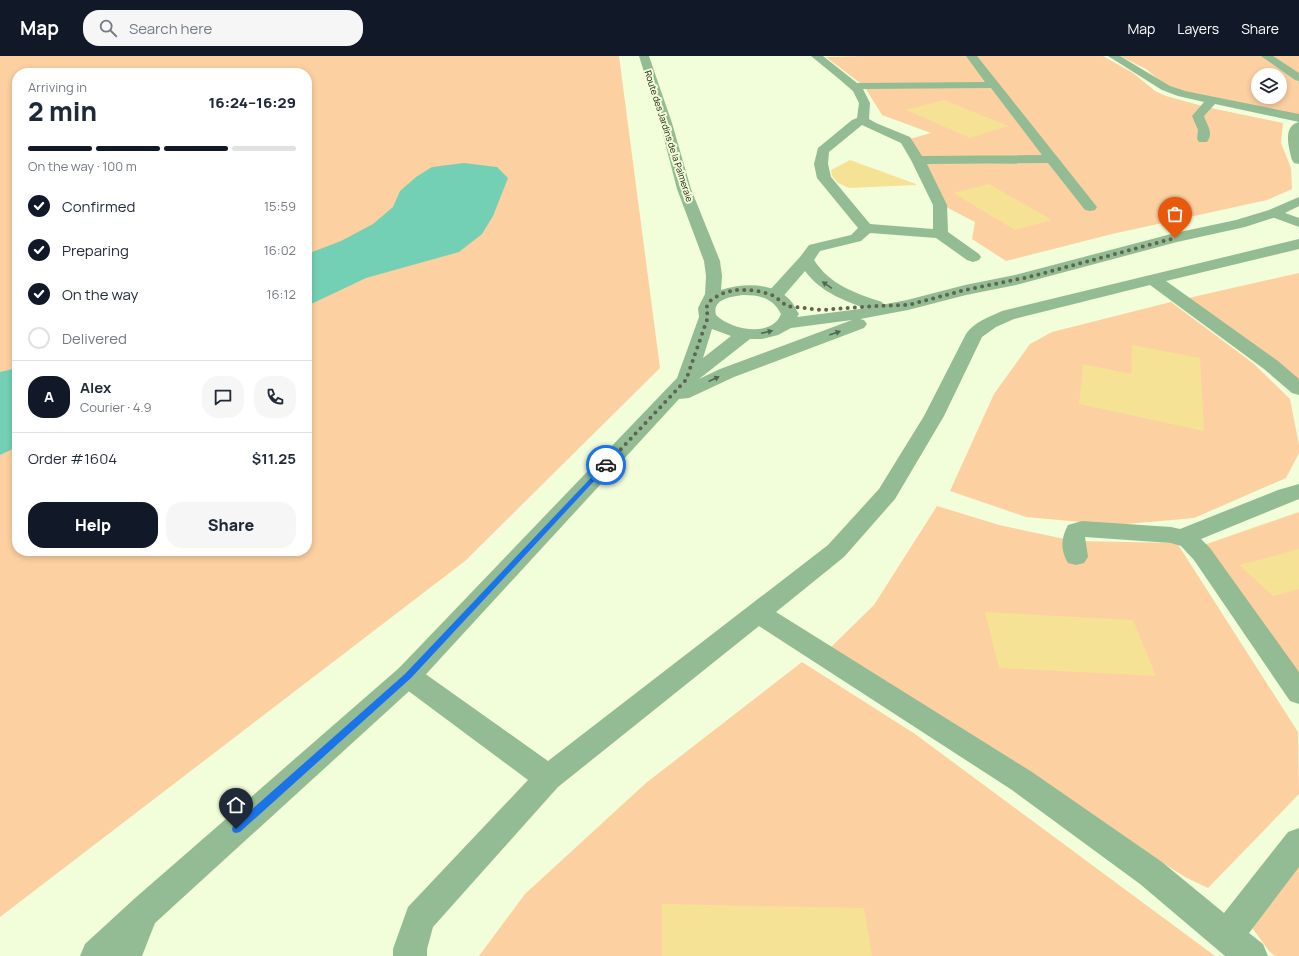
<!DOCTYPE html>
<html lang="en">
<head>
<meta charset="utf-8">
<style>
  body { margin:0; font-family:Manrope,sans-serif; background:#f6f6f7; color:#1f2937; height:100vh; display:flex; flex-direction:column; font-size:15px; white-space:nowrap }
  * { box-sizing:border-box; margin:0 }
  p { font-size:13px; color:#747a83 }
  .icon { flex:none; width:22px; height:22px; fill:none; stroke:currentColor; stroke-width:2; stroke-linecap:round; stroke-linejoin:round }
  .map { position:relative; flex:1; overflow:hidden }
  .panel { position:absolute; left:12px; top:12px; width:300px; height:488px; display:flex; flex-direction:column; background:#fff; border-radius:16px; box-shadow:0 2px 6px #0003 }
  .panel>* { flex:none }
  .fabs { position:absolute; left:1251px; top:12px; display:grid; gap:8px }
  .fabs a { display:grid; place-items:center; width:36px; height:36px; border-radius:50%; background:#fff; box-shadow:0 2px 6px #0003; font-size:20px }
  .pin { position:absolute; display:grid; place-items:center; width:34px; height:34px; color:#fff; margin:-41px -17px; border-radius:50% 50% 50% 0; rotate:-45deg; box-shadow:0 0 4px #0007 }
  .pin .icon { rotate:45deg }
  .courier { position:absolute; display:grid; place-items:center; width:40px; height:40px; margin:-20px; border:3px solid #1a73e8; border-radius:50%; background:#fff; color:#222; box-shadow:0 1px 5px #0007 }
  .headline em { font-style:normal; font-weight:800 }
  .headline div { display:flex; flex-direction:column-reverse }
  .headline { display:flex; align-items:center; justify-content:space-between; height:68px; padding:0 16px }
  h1 { font-size:26px; font-weight:800; line-height:30px }
  .bar { display:grid; grid-template-columns:repeat(4,1fr); gap:6px 4px; align-content:center; height:48px; padding:0 16px }
  .bar i { height:5px; border-radius:3px; background:#e0e1e3 }
  .bar .selected { background:#111827 }
  .bar p { grid-column:span 4 }
  .line { display:flex; align-items:center; gap:10px; padding:0 16px; border-top:1px solid #e0e1e3 }
  .line div { flex:1 }
  .round { display:grid; place-items:center; flex:none; width:42px; height:42px; border-radius:16px; background:#f6f6f7 }
  ol { padding:0 16px; list-style:none }
  li { display:flex; align-items:center; gap:12px; height:44px }
  li p { margin-inline-start:auto }
  li .icon { padding:4px; border-radius:50%; background:#111827; color:#fff; stroke-width:4 }
  li:last-child { color:#747a83 }
  li i { width:22px; height:22px; border:2px solid #e0e1e3; border-radius:50% }
  .primary-button { display:flex; gap:8px; margin-top:auto; padding:8px 16px }
  .primary-button a { flex:1; height:46px; border-radius:16px; background:#111827; color:#fff; font-size:16px; font-weight:800; line-height:46px; text-align:center }
  .primary-button a+a { background:#f6f6f7; color:#1f2937 }
  header { display:flex; align-items:center; gap:24px; box-sizing:border-box; height:56px; padding:0 20px; background:#111827; color:#fff }
  header strong { font-size:19px }
  nav { display:flex; gap:22px; margin-inline-start:auto; font-size:14px }
  .search { width:280px; height:36px; background:#f6f6f7; display:flex; align-items:center; gap:10px; box-sizing:border-box; padding:0 14px; border-radius:16px; color:#747a83; font-size:15px }
  .map>svg:first-child { display:block }
  .green { fill:#fcd0a0; fill-rule:evenodd }
  .water { fill:#74d0b4 }
  .building { fill:#f6e295 }
  .lines { fill:none; stroke-linecap:round; stroke-linejoin:round }
  .minor { fill:#93bc94; fill-rule:evenodd }
  .tertiary { fill:#93bc94; fill-rule:evenodd }
  .oneway { fill:#52684e }
  .route { fill:#1a73e8 }
  .done { stroke:#5f6550; stroke-width:4; stroke-dasharray:0 7.2 }
  .labels { text-anchor:middle; dominant-baseline:central; stroke-width:4; stroke-linejoin:round; paint-order:stroke }
  .far-street-label { font-size:9px; fill:#101307; stroke:#f2fdd9 }
</style>
</head>
<body>
<header>
<strong>Map</strong>
<div class="search"><svg class="icon" aria-label="search" viewBox="0 0 24 24"><circle cx="10" cy="10" r="6"/><path d="M15 15l6 6"/></svg>Search here</div>
<nav><a>Map</a><a>Layers</a><a>Share</a></nav>
</header>
<div class="map">
<svg width="1299" height="900" viewBox="0 0 1299 900">
  <rect width="100%" height="100%" fill="#f2fdd9"/>
  <g class="green">
    <path d="M 0,0 L 619,0 L 660,312 L 465,505 L 0,861 ZM 17,17 L 307,17 L 307,495 L 17,495 Z"/>
    <path d="M 862,0 L 1103,0 L 1133,17 L 1155,35 L 1166,40 L 1206,51 L 1283,67 L 1281,87 L 1291,112 L 1292,133 L 1267,144 L 1112,178 L 1006,205 L 972,183 L 975,166 L 944,150 L 906,84 L 931,77 L 882,59 L 864,30 L 826,1 Z"/>
    <path d="M 1120,0 L 1299,0 L 1299,61 L 1169,32 L 1146,13 ZM 1258,19 L 1280,19 L 1280,41 L 1258,41 Z"/>
    <path d="M 1299,217 L 1299,324 L 1184,243 Z"/>
    <path d="M 1171,246 L 1254,308 L 1290,343 L 1299,389 L 1299,397 L 1286,422 L 1194,462 L 1115,469 L 1026,461 L 950,435 L 994,338 L 1030,288 L 1052,276 Z"/>
    <path d="M 937,450 L 999,469 L 1074,485 L 1177,487 L 1298,676 L 1299,738 L 1208,832 L 1185,821 L 828,594 L 874,549 Z"/>
    <path d="M 1299,456 L 1299,632 L 1201,490 Z"/>
    <path d="M 802,606 L 915,678 L 1215,900 L 479,900 L 525,838 L 646,727 Z"/>
    <path d="M 1299,811 L 1299,900 L 1275,900 L 1269,895 L 1245,862 Z"/>
  </g>
  <g class="water">
    <path d="M 464,107 L 497,111 L 508,122 L 493,160 L 482,178 L 459,196 L 366,222 L 307,250 L 307,198 L 341,185 L 373,168 L 393,151 L 400,135 L 416,121 L 432,111 Z"/>
    <path d="M 17,312 L 17,391 L 0,399 L 0,316 Z"/>
  </g>
  <g class="building">
    <path d="M 944,44 L 1008,70 L 970,82 L 906,54 Z"/>
    <path d="M 850,104 L 916,128 L 916,129 L 849,132 L 838,127 L 832,120 L 831,114 Z"/>
    <path d="M 989,128 L 1052,164 L 1015,174 L 953,137 Z"/>
    <path d="M 1132,289 L 1200,302 L 1204,375 L 1079,348 L 1083,308 L 1131,318 Z"/>
    <path d="M 1299,493 L 1299,533 L 1273,540 L 1239,509 Z"/>
    <path d="M 985,556 L 1133,564 L 1156,620 L 999,612 Z"/>
    <path d="M 662,848 L 864,852 L 872,900 L 662,900 Z"/>
  </g>
  <g class="lines">
    <g class="minor">
      <path d="M 811,0 L 823,0 L 857,27 L 985,26 L 966,0 L 977,0 L 1097,151 L 1095,154 L 1090,155 L 1085,154 L 1048,107 L 927,108 L 947,149 L 948,176 L 979,198 L 981,201 L 979,204 L 973,206 L 967,204 L 936,182 L 870,177 L 861,185 L 820,195 L 814,204 C 830,229 855,237 882,246 L 884,250 L 882,254 L 876,255 L 870,254 C 846,245 821,237 805,215 L 780,244 L 774,245 L 768,244 L 766,240 L 768,236 L 800,201 L 809,189 L 851,179 L 858,172 L 817,122 L 814,108 L 818,92 L 852,64 L 857,62 L 859,47 L 853,35 L 839,23 ZM 991,32 L 1042,99 L 922,100 L 910,81 L 876,67 L 869,63 L 870,47 L 863,33 ZM 862,69 L 901,87 L 911,104 L 933,149 L 933,173 L 870,168 L 831,121 L 828,108 L 829,96 Z"/>
      <path d="M 1108,0 L 1120,0 L 1170,30 L 1185,35 L 1299,58 L 1299,66 L 1215,48 L 1204,60 C 1207,70 1214,76 1207,86 L 1199,86 L 1197,83 L 1198,74 L 1192,60 L 1204,46 L 1178,40 L 1162,34 Z"/>
      <path d="M 1261,0 L 1273,0 L 1299,17 L 1299,25 L 1295,24 Z"/>
      <path d="M 1274,153 L 1299,162 L 1299,171 L 1269,160 L 1267,157 L 1269,154 Z"/>
      <path d="M 1299,183 L 1299,193 L 1166,225 L 1278,305 L 1299,323 L 1299,339 L 1292,337 L 1264,313 L 1150,229 L 1014,263 L 996,271 L 982,281 L 944,360 L 895,443 L 844,501 L 776,556 L 1032,716 L 1162,806 L 1224,857 L 1288,776 L 1299,772 L 1299,811 L 1249,877 L 1263,888 L 1268,900 L 1225,900 L 1140,828 L 1012,734 L 759,570 L 558,731 L 433,871 L 427,893 L 427,900 L 393,900 L 393,893 L 408,851 L 528,724 L 399,628 L 395,620 L 399,612 L 408,609 L 417,612 L 548,705 L 828,489 L 879,433 L 924,360 L 966,278 C 974,266 989,261 1002,255 Z"/>
      <path d="M 1299,428 L 1299,443 L 1201,483 L 1210,492 L 1299,616 L 1299,648 L 1290,645 L 1194,504 L 1181,490 L 1171,487 L 1085,481 L 1088,501 L 1084,507 L 1076,509 L 1068,507 C 1060,494 1061,482 1068,469 L 1082,465 L 1171,471 L 1180,473 L 1278,434 Z"/>
    </g>
    <g class="tertiary">
      <path d="M 639,0 L 649,0 L 672,67 L 691,133 L 720,205 L 722,220 L 721,234 C 743,227 774,226 790,244 C 794,248 796,254 799,258 L 797,261 L 860,253 L 907,244 L 965,229 L 1015,219 L 1175,177 L 1236,164 L 1269,154 L 1299,141 L 1299,150 L 1279,160 L 1245,171 L 1177,186 L 1016,229 L 966,239 L 908,254 L 860,263 L 864,264 L 867,268 L 864,272 L 734,321 L 689,342 L 679,343 L 417,628 L 155,867 L 142,900 L 80,900 L 85,888 L 134,843 L 399,612 L 677,322 L 699,261 L 698,252 L 705,238 L 706,220 L 704,205 L 677,133 L 660,67 ZM 743,239 C 760,239 773,242 781,258 C 772,282 731,274 716,259 C 712,243 730,241 743,239 ZM 852,264 L 720,313 L 699,323 L 750,283 L 762,283 L 778,279 L 791,272 ZM 712,273 L 731,280 L 703,302 Z"/>
      <path d="M 1299,66 L 1299,108 L 1294,107 L 1292,104 C 1289,92 1282,70 1299,66 Z"/>
    </g>
  </g>
  <defs><path id="oneway-solid" d="M-6-.8H1V-3.2L6.5 0L1 3.2V.8H-6Z"/></defs>
  <g class="oneway">
    <use href="#oneway-solid" transform="translate(827 229) rotate(-145)"/>
    <use href="#oneway-solid" transform="translate(767 276) rotate(-13)"/>
    <use href="#oneway-solid" transform="translate(835 277) rotate(-19)"/>
    <use href="#oneway-solid" transform="translate(714 323) rotate(-25)"/>
  </g>
  <path class="route" d="M 604,408 L 609,409 L 411,622 L 240,776 L 236,777 L 233,776 L 232,773 L 233,770 L 405,618 Z"/>
  <g class="lines">
    <path class="done" d="M 606,409 L 686,324 L 708,261 L 706,252 L 711,244 L 721,238 L 734,234 L 750,234 L 763,236 L 774,240 L 787,250 L 821,254 L 876,250 L 908,249 L 965,234 L 1029,221 L 1175,182"/>
  </g>
  <g class="labels">
    <g class="far-street-label">
      <text transform="translate(669 80) rotate(72)">Route des Jardins de la Palmeraie</text>
    </g>
  </g>
</svg>
<div class="fabs">
<a><svg class="icon" aria-label="layers" viewBox="0 0 24 24"><path d="M12 4l9 5-9 5-9-5zM3 14l9 5 9-5"/></svg></a>
</div>
<div class="pin" style="left:1175px;top:182px;background:#ea580c"><svg class="icon" aria-label="bag" viewBox="0 0 24 24"><path d="M5 8h14l-1 12H6zM9 8a3 3 0 0 1 6 0"/></svg></div>
<div class="pin" style="left:236px;top:773px;background:#1f2937"><svg class="icon" aria-label="home" viewBox="0 0 24 24"><path d="M3 11l9-7 9 7M6 9v11h12V9"/></svg></div>
<div class="courier" style="left:606px;top:409px"><svg class="icon" aria-label="car" viewBox="0 0 24 24"><path d="M5 17H2v-5l4-1 3-4h7l3 4 3 1v5h-3M9 17h6M6 11h13"/><circle cx="7" cy="17" r="2"/><circle cx="17" cy="17" r="2"/></svg></div>
<section class="panel">
<div class="headline"><div><h1>2 min</h1><p>Arriving in</p></div><em>16:24–16:29</em></div>
<div class="bar"><i class="selected"></i><i class="selected"></i><i class="selected"></i><i></i><p>On the way · 100 m</p></div>
<ol>
<li><svg class="icon" aria-label="check" viewBox="0 0 24 24"><path d="M5 12l5 5 9-10"/></svg>Confirmed<p>15:59</p></li>
<li><svg class="icon" aria-label="check" viewBox="0 0 24 24"><path d="M5 12l5 5 9-10"/></svg>Preparing<p>16:02</p></li>
<li><svg class="icon" aria-label="check" viewBox="0 0 24 24"><path d="M5 12l5 5 9-10"/></svg>On the way<p>16:12</p></li>
<li><i></i>Delivered</li>
</ol>
<div class="line" style="height:72px"><b class="round" style="background:#111827;color:#fff">A</b><div><b>Alex</b><p>Courier · 4.9</p></div><a class="round"><svg class="icon" aria-label="chat" viewBox="0 0 24 24"><path d="M4 5h16v11H9l-5 4z"/></svg></a><a class="round"><svg class="icon" aria-label="phone" viewBox="0 0 24 24"><path d="M5 4h4l2 5-3 2q2 4 5 5l2-3 5 2v4C11 20 4 13 5 4z"/></svg></a></div>
<div class="line" style="height:52px"><div>Order #1604</div><b>$11.25</b></div>
<div class="primary-button"><a>Help</a><a>Share</a></div>
</section>
</div>
</body>
</html>
